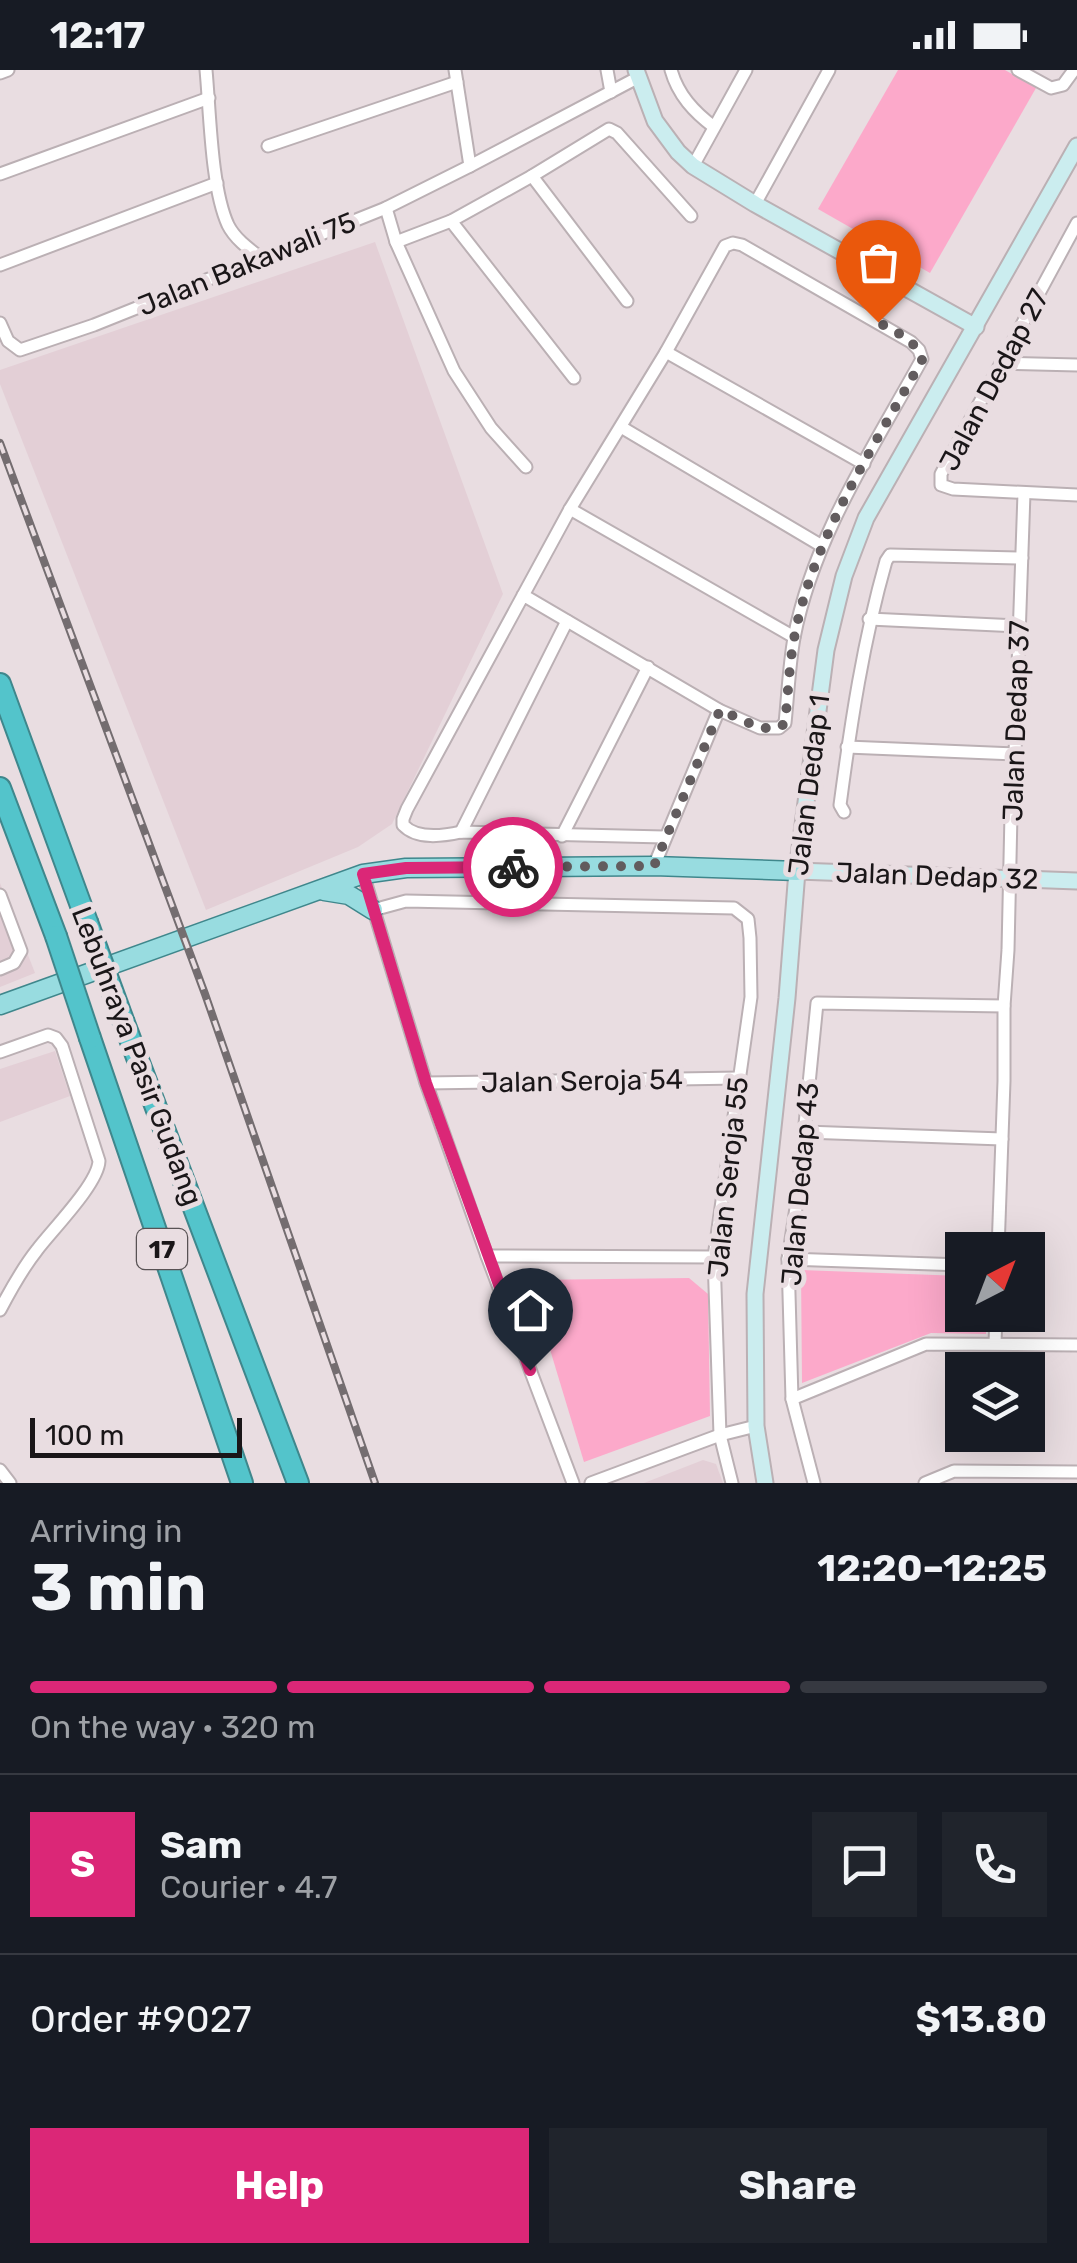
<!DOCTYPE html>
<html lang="en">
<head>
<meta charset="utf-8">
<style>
  body { margin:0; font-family:Rubik,sans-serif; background:#20242c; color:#f1f3f6; height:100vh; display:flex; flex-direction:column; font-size:38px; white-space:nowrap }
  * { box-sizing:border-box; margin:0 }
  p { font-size:32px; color:#9ea1a6 }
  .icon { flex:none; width:55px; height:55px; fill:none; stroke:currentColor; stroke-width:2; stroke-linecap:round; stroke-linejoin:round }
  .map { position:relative; height:1413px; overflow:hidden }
  .details { display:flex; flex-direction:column; background:#171b24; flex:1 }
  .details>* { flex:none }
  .needle { width:65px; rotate:42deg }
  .controls { position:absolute; left:945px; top:1162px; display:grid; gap:20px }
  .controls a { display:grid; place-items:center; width:100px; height:100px; border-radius:0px; background:#171b24; box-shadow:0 10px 40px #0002; font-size:50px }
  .scale { position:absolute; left:30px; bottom:25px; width:212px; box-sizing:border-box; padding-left:10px; border:5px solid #1a1618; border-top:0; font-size:28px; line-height:35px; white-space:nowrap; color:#1a1618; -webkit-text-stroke:8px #e9dde1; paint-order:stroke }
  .pin { position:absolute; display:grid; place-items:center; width:85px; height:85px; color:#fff; margin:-102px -42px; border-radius:50% 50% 50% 0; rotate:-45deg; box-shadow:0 0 10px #0007 }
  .pin .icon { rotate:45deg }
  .courier { position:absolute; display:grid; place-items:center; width:100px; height:100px; margin:-50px; border:8px solid #db2777; border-radius:50%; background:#fff; color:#222; box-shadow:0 2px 12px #0007 }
  .headline em { font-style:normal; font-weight:700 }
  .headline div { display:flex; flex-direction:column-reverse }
  .headline { display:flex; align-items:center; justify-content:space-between; height:170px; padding:0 30px }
  h1 { font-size:65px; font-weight:700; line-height:75px }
  .bar { display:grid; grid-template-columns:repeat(4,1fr); gap:15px 10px; align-content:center; height:120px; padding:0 30px }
  .bar i { height:12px; border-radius:8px; background:#363941 }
  .bar .current { background:#db2777 }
  .bar p { grid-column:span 4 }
  .line { display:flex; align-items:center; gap:25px; padding:0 30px; border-top:2px solid #363941 }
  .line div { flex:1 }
  .round { display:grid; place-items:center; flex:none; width:105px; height:105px; border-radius:0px; background:#20242c }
  .cta { display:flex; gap:20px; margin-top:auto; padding:20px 30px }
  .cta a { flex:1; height:115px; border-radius:0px; background:#db2777; color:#fff; font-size:40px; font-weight:700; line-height:115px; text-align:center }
  .cta a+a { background:#20242c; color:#f1f3f6 }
  .status { display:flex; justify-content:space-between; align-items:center; height:70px; padding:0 50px; background:#171b24; direction:ltr }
  .status svg { height:28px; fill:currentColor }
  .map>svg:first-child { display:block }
  .built { fill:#e3cfd6 }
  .green { fill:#fca9ca }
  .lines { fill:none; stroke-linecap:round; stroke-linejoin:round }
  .street-casing { stroke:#bbb0b4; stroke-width:15 }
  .secondary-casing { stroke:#bbb0b4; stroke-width:19 }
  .primary-casing { stroke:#3f878c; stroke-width:21 }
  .highway-casing { stroke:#3f878c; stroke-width:24 }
  .street { stroke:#fff; stroke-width:11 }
  .secondary { stroke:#cbedef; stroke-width:15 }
  .primary { stroke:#98dce0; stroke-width:18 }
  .highway { stroke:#53c4cb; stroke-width:20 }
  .rail-casing { stroke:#746d70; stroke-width:8 }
  .rail { stroke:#e9dde1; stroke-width:4; stroke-dasharray:11; stroke-linecap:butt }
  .highway-bridge-casing { stroke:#3f878c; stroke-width:24; stroke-linecap:butt }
  .highway-bridge { stroke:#53c4cb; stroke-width:20 }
  .done { stroke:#625c5e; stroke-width:10; stroke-dasharray:0 18 }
  .route { stroke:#db2777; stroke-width:12 }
  .labels { text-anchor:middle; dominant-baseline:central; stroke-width:10; stroke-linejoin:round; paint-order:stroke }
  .shield { fill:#e9dde1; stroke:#585254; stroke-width:2.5 }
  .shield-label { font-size:25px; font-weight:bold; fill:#1a1618 }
  .street-label { font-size:28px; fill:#1a1618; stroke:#e9dde1 }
</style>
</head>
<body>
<div class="status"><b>12:17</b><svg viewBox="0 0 49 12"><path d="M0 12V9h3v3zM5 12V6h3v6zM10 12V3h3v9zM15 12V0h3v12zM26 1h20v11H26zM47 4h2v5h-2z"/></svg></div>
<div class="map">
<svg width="1077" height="1413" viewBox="0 0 1077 1413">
  <rect width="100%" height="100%" fill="#e9dde1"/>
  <g class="built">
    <path d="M 375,172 L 503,524 L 392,754 L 358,777 L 206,840 L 0,314 L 0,300 Z"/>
    <path d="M 0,813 L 35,903 L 0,917 Z"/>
    <path d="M 55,981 L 70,1026 L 0,1052 L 0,999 Z"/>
    <path d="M 703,1390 L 716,1394 L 723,1413 L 644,1413 Z"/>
  </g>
  <g class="green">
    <path d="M 898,0 L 1005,0 L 1036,18 L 930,203 L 818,139 Z"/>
    <path d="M 801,1200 L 962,1206 L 962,1245 L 986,1245 L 986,1264 L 931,1263 L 802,1313 Z"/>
    <path d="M 689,1208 L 708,1224 L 710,1346 L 584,1392 L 529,1210 Z"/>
  </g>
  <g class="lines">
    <g class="street-casing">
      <g id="street">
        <path d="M 206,0 C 210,42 211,118 228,155 C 235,169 249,179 261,188"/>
        <path d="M 455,0 L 470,96"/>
        <path d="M 607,0 L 611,22"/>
        <path d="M 671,0 C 678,25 694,42 714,57"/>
        <path d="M 1018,0 L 1051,18 L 1063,15 L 1074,0"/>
        <path d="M 0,3 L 8,0"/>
        <path d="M 268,76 L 457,12"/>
        <path d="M 693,96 L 746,0"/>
        <path d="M 0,104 L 209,28"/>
        <path d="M 532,106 L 627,231"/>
        <path d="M 755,134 L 829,0"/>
        <path d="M 386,138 L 396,172 L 454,301 L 491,358 L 526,397"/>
        <path d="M 451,151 L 574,308"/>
        <path d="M 1077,153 L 941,404 L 941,415 L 953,419 L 1077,425"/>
        <path d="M 396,172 L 451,151 L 532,106 L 609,59 L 617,63 L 691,146"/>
        <path d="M 0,195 L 217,113"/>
        <path d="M 0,253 L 8,271 L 20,280 L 94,255 L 386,138 L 470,96 L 637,8"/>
        <path d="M 666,282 L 864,394"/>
        <path d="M 1001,293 L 1077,295"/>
        <path d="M 621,357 L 822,476"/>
        <path d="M 570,439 L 794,567"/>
        <path d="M 523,525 L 719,640 L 760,658 L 779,658 L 785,653 C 788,625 789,596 794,568 C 813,468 873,378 922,289 L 919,280 L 911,272 L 742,175 L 733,173 L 725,176 L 666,282 L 570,439 L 407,739 L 403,749 L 403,755 C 417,770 443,766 461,762 L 664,767"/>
        <path d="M 869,549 L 1020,556"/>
        <path d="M 847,677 L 1015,684"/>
        <path d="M 844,742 L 840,735 C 851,652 863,572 886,491 L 890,485 L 1022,488"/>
        <path d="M 461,762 L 567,551"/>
        <path d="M 562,766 L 648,597"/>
        <path d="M 654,796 L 719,640"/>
        <path d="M 363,804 L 426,1013 L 487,1186 L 573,1413"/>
        <path d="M 0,825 L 21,881 L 14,893 L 0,899"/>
        <path d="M 373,840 L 406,831 L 734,838 L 748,849 L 750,868 L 751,927 L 714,1187 L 720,1365 L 732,1413"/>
        <path d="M 0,982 L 48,965 L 56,968 L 62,976 L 99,1091 C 98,1114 52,1160 37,1180 C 22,1199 11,1219 0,1240"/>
        <path d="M 426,1013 L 739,1008"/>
        <path d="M 805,1062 L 1002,1069"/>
        <path d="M 998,1180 L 1004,1011 L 1004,936 L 1008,880 L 1011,744 L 1015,684 L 1024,423"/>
        <path d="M 487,1186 L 714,1187"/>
        <path d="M 788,1189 L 962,1195"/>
        <path d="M 995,1273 L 996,1245"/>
        <path d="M 792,1329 L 926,1274 L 1077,1275"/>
        <path d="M 0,1400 L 10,1413"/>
        <path d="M 591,1413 L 720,1365 L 756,1356"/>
        <path d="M 814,1413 L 792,1329 L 788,1189 L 798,1125 L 817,933 L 1004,936"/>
        <path d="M 925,1413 L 954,1401 L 1077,1402"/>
      </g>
    </g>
    <g class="secondary-casing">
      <g id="secondary">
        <path d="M 636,0 L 655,51 L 678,82 L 693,96 L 755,134 L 976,257"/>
        <path d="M 797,801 L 1077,811"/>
        <path d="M 765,1413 L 756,1356 L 755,1224 L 787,928 L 797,801 L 826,580 L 844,506 L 866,448 L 1077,76"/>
      </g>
    </g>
    <g class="primary-casing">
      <g id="primary">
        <path d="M 324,821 L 349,825 L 373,840"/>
        <path d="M 0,935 L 363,804 L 406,798 L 654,796 L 797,801"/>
      </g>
    </g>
    <g class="highway-casing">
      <g id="highway">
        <path d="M 0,614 L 87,852"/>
        <path d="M 0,718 L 56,866"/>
        <path d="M 124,953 L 298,1413"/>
        <path d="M 90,968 L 242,1413"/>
      </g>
    </g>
    <use href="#street" class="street"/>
    <use href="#secondary" class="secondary"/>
    <use href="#primary" class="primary"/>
    <use href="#highway" class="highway"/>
    <g class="rail-casing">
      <path id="rail" d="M 0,373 L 205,924 L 375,1413"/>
    </g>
    <use href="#rail" class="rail"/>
    <g class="highway-bridge-casing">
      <g id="highway-bridge">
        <path d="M 87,852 L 124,953"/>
        <path d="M 56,866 L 90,968"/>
      </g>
    </g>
    <use href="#highway-bridge" class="highway-bridge"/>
  </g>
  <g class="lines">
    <path class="done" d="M 513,797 L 654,796 L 720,640 L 760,658 L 779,658 L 785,653 C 788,625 789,596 794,569 C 812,469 874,377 922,290 C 916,269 895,262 878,252"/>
    <path class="route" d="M 513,797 L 406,798 L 363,804 L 426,1013 L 530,1300"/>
  </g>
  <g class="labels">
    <rect class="shield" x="137" y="1159" width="50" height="40" rx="8"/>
    <g class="shield-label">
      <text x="162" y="1179">17</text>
    </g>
    <g class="street-label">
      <text transform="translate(247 194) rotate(-22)">Jalan Bakawali 75</text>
      <text transform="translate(994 310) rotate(-62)">Jalan Dedap 27</text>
      <text transform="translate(1016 651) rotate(-88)">Jalan Dedap 37</text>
      <text transform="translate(809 715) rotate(-83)">Jalan Dedap 1</text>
      <text transform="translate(937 806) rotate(2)">Jalan Dedap 32</text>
      <text transform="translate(137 986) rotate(69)">Lebuhraya Pasir Gudang</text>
      <text transform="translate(582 1011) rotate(-1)">Jalan Seroja 54</text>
      <text transform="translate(728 1107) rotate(-84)">Jalan Seroja 55</text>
      <text transform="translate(800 1114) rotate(-85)">Jalan Dedap 43</text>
    </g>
  </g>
</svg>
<div class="controls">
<a><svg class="needle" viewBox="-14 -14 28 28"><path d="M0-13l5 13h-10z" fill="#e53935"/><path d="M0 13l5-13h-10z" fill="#9ea1a6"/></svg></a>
<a><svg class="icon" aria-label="layers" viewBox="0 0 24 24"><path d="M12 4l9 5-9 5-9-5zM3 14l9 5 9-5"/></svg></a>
</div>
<div class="scale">100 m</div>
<div class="pin" style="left:878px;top:252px;background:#ea580c"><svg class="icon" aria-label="bag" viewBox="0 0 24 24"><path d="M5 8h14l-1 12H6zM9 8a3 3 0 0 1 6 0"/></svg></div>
<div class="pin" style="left:530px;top:1300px;background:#1f2937"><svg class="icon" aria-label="home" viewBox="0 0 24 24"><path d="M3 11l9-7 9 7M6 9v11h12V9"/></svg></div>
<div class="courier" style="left:513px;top:797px"><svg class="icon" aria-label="bike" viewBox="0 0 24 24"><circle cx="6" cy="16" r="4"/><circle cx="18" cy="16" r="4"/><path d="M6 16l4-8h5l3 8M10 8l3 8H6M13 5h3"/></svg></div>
</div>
<section class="details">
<div class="headline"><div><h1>3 min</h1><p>Arriving in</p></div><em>12:20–12:25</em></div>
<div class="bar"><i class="current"></i><i class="current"></i><i class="current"></i><i></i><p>On the way · 320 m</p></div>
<div class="line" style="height:180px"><b class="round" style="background:#db2777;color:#fff">S</b><div><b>Sam</b><p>Courier · 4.7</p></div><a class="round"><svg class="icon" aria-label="chat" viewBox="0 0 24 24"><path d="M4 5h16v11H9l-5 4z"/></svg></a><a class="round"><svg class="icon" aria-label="phone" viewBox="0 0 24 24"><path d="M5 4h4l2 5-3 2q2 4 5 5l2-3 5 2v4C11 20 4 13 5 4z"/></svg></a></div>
<div class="line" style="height:130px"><div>Order #9027</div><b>$13.80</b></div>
<div class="cta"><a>Help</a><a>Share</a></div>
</section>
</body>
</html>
